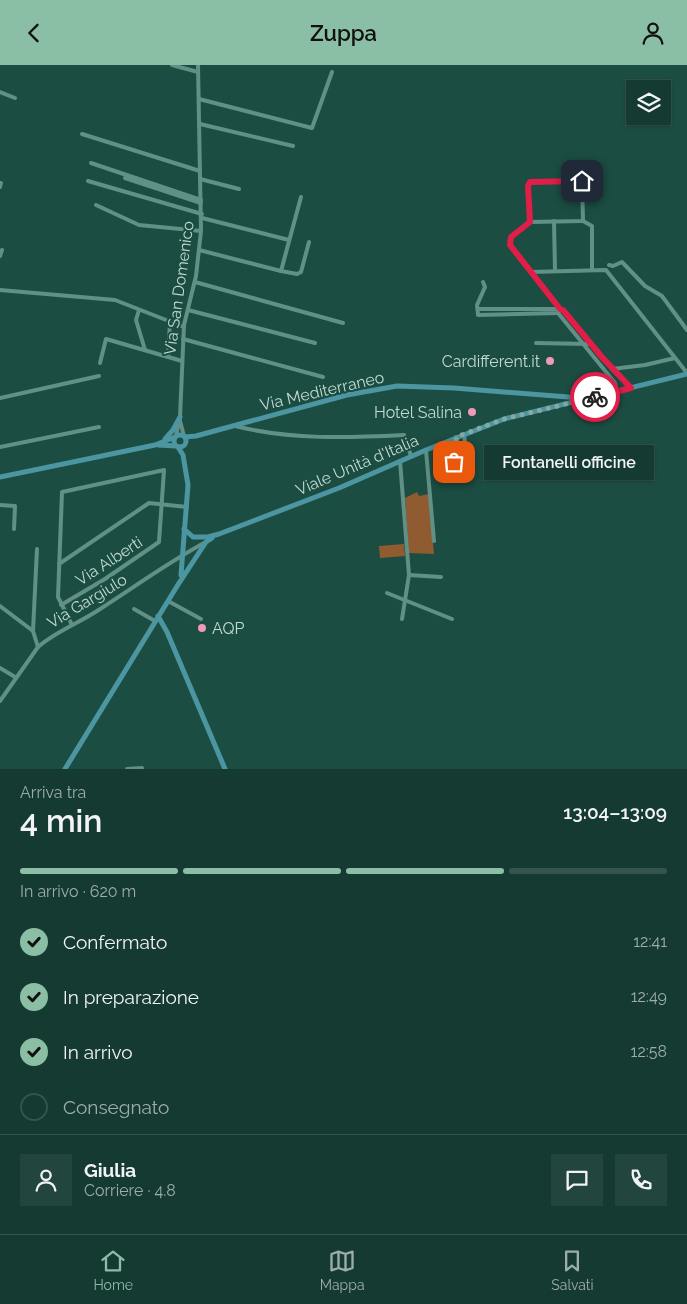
<!DOCTYPE html>
<html lang="it">
<head>
<meta charset="utf-8">
<style>
  body { margin:0; font-family:Raleway,sans-serif; background:#22453e; color:#f1f3f6; height:100vh; display:flex; flex-direction:column; font-size:19px; white-space:nowrap }
  * { box-sizing:border-box; margin:0 }
  p { font-size:16px; color:#9dadac }
  .icon { flex:none; width:28px; height:28px; fill:none; stroke:currentColor; stroke-width:2; stroke-linecap:round; stroke-linejoin:round }
  .map { position:relative; height:704px; overflow:hidden }
  .sheet { display:flex; flex-direction:column; background:#153a32; flex:1 }
  .sheet>* { flex:none }
  .fabs { position:absolute; left:626px; top:15px; display:grid; gap:10px }
  .fabs a { display:grid; place-items:center; width:45px; height:45px; border-radius:0px; background:#153a32; box-shadow:0 1px 4px #0004,0 0 0 1px #34544d; font-size:25px }
  .pin { position:absolute; display:grid; place-items:center; width:42px; height:42px; color:#fff; margin:-21px; border-radius:10px; box-shadow:0 2px 8px #0006 }
  .courier { position:absolute; display:grid; place-items:center; width:50px; height:50px; margin:-25px; border:4px solid #e11d48; border-radius:50%; background:#fff; color:#222; box-shadow:0 1px 6px #0007 }
  .bubble { position:absolute; height:35px; border-radius:0px; background:#153a32; box-shadow:0 1px 4px #0004,0 0 0 1px #34544d; font-size:16px; font-weight:600; line-height:35px; text-align:center }
  .headline em { font-style:normal; font-weight:600 }
  .headline div { display:flex; flex-direction:column-reverse }
  .headline { display:flex; align-items:center; justify-content:space-between; height:85px; padding:0 20px }
  h1 { font-size:32px; font-weight:600; line-height:38px }
  .bar { display:grid; grid-template-columns:repeat(4,1fr); gap:8px 5px; align-content:center; height:60px; padding:0 20px }
  .bar i { height:6px; border-radius:4px; background:#34544d }
  .bar .on { background:#8abfa5 }
  .bar p { grid-column:span 4 }
  .line { display:flex; align-items:center; gap:12px; padding:0 20px; border-top:1px solid #34544d }
  .line div { flex:1 }
  .round { display:grid; place-items:center; flex:none; width:52px; height:52px; border-radius:0px; background:#22453e }
  ol { padding:0 20px; list-style:none }
  li { display:flex; align-items:center; gap:15px; height:55px }
  li p { margin-inline-start:auto }
  li .icon { padding:5px; border-radius:50%; background:#8abfa5; color:#111; stroke-width:4 }
  li:last-child { color:#9dadac }
  li i { width:28px; height:28px; border:2px solid #34544d; border-radius:50% }
  header { display:flex; justify-content:space-between; align-items:center; height:65px; padding:0 20px; background:#8abfa5; color:#111; font-size:22px; font-weight:600 }
  .tabs { display:flex; justify-content:space-around; align-items:center; height:70px; border-top:1px solid #34544d; background:#153a32; font-size:14px; color:#9dadac }
  .tabs a { display:grid; justify-items:center; gap:2px }
  .tabs .on { color:#8abfa5 }
  .map>svg:first-child { display:block }
  .green { fill:#905b30 }
  .lines { fill:none; stroke-linecap:round; stroke-linejoin:round }
  .street { stroke:#619186; stroke-width:4 }
  .secondary { stroke:#4c96a2; stroke-width:5 }
  .done { stroke:#87a9a1; stroke-width:5; stroke-dasharray:0 9 }
  .route { stroke:#e11d48; stroke-width:6 }
  .poi-dot { fill:#f09ab7; stroke:#1c4d43; stroke-width:2 }
  .labels { text-anchor:middle; dominant-baseline:central; stroke-width:4; stroke-linejoin:round; paint-order:stroke }
  .street-label { font-size:16px; fill:#c1dad3; stroke:#1c4d43 }
  .poi-label { font-size:16px; fill:#c1dad3; stroke:#1c4d43; text-anchor:end }
</style>
</head>
<body>
<header><svg class="icon" aria-label="back" viewBox="0 0 24 24"><path d="M15 5l-7 7 7 7"/></svg>Zuppa<svg class="icon" aria-label="person" viewBox="0 0 24 24"><circle cx="12" cy="8" r="4"/><path d="M4 21q1-7 8-7t8 7"/></svg></header>
<div class="map">
<svg width="687" height="704" viewBox="0 0 687 704">
  <rect width="100%" height="100%" fill="#1c4d43"/>
  <g class="green">
    <path d="M 417,427 L 419,431 L 429,429 L 434,489 L 409,488 L 405,433 Z"/>
    <path d="M 404,479 L 405,491 L 380,493 L 379,481 Z"/>
  </g>
  <g class="lines">
    <g class="street">
      <path d="M 172,0 L 198,7"/>
      <path d="M 0,27 L 15,33"/>
      <path d="M 199,34 L 312,63 L 332,7"/>
      <path d="M 200,59 L 293,81"/>
      <path d="M 82,69 L 200,106"/>
      <path d="M 91,98 L 201,135"/>
      <path d="M 125,113 L 201,138"/>
      <path d="M 200,114 L 239,124"/>
      <path d="M 88,116 L 202,149"/>
      <path d="M 0,118 L 1,118 L 0,122"/>
      <path d="M 96,140 L 139,160 L 201,166"/>
      <path d="M 202,153 L 289,175"/>
      <path d="M 554,156 L 555,206"/>
      <path d="M 583,156 L 592,161 L 592,205"/>
      <path d="M 530,157 L 583,156 L 582,116 L 530,117 L 528,121 L 530,157 L 511,172 L 510,180 L 560,244 L 563,245 L 612,304 L 631,323"/>
      <path d="M 199,185 L 281,206 L 301,132"/>
      <path d="M 0,191 L 2,185"/>
      <path d="M 609,200 L 613,201 L 622,197 L 645,221 L 662,231 L 687,265"/>
      <path d="M 281,206 L 297,209 L 301,207 L 309,177"/>
      <path d="M 530,207 L 606,205 L 687,308"/>
      <path d="M 195,217 L 343,258"/>
      <path d="M 483,217 L 485,222 L 477,240 L 478,250 L 558,248 L 560,244"/>
      <path d="M 0,225 L 115,235 L 184,262"/>
      <path d="M 478,244 L 560,244"/>
      <path d="M 139,245 L 136,255 L 145,285"/>
      <path d="M 188,245 L 315,278"/>
      <path d="M 558,248 L 615,318 L 617,327"/>
      <path d="M 183,274 L 323,312"/>
      <path d="M 536,278 L 590,279"/>
      <path d="M 168,292 L 170,257"/>
      <path d="M 100,298 L 106,274 L 182,296"/>
      <path d="M 612,304 L 645,300 L 675,293"/>
      <path d="M 0,333 L 99,311"/>
      <path d="M 180,356 L 184,371"/>
      <path d="M 235,361 C 291,375 347,373 404,370 L 411,391"/>
      <path d="M 464,369 L 467,399"/>
      <path d="M 176,371 L 180,352 L 184,260 L 196,211 L 201,166 L 198,0"/>
      <path d="M 0,382 L 99,362"/>
      <path d="M 426,385 L 434,476"/>
      <path d="M 400,396 L 409,510 L 402,554"/>
      <path d="M 454,397 L 459,396 L 456,372"/>
      <path d="M 0,440 L 15,441 L 14,464"/>
      <path d="M 59,499 L 149,438 L 187,442"/>
      <path d="M 409,510 L 441,512"/>
      <path d="M 387,528 L 452,554"/>
      <path d="M 168,536 L 201,554"/>
      <path d="M 61,540 L 105,514 L 159,477 L 164,405 L 62,427 L 58,532 L 72,560"/>
      <path d="M 0,541 L 33,566 L 38,582"/>
      <path d="M 134,544 L 155,556"/>
      <path d="M 33,566 L 37,484"/>
      <path d="M 0,603 L 15,612"/>
      <path d="M 0,636 L 38,582 C 55,567 77,559 97,546 C 133,523 167,498 204,478"/>
      <path d="M 127,704 L 142,703"/>
    </g>
    <g class="secondary">
      <circle cx="180" cy="376" r="6"/>
      <path d="M 185,372 L 196,371 L 347,330 L 397,321 L 454,323 L 581,333"/>
      <path d="M 165,374 L 173,365 L 180,352"/>
      <path d="M 158,380 L 176,381"/>
      <path d="M 178,382 L 183,390 L 188,420 L 181,510"/>
      <path d="M 0,412 L 155,380 L 175,372"/>
      <path d="M 184,464 L 193,472 L 208,472 L 219,469 L 339,423 L 426,385 L 504,354 L 687,309"/>
      <path d="M 158,551 L 167,567 L 225,704"/>
      <path d="M 65,704 L 179,518 L 206,477 L 212,473"/>
    </g>
  </g>
  <g class="lines">
    <path class="done" d="M 454,397 L 459,396 L 456,372 L 504,354 L 595,332"/>
    <path class="route" d="M 582,116 L 530,117 L 528,121 L 530,157 L 511,172 L 510,180 L 560,244 L 563,245 L 601,291 L 631,323 L 595,332"/>
  </g>
  <g class="poi-dot">
    <circle cx="550" cy="296" r="5"/>
    <circle cx="472" cy="347" r="5"/>
    <circle cx="202" cy="563" r="5"/>
  </g>
  <g class="labels">
    <g class="street-label">
      <text transform="translate(179 223) rotate(-82)">Via San Domenico</text>
      <text transform="translate(322 326) rotate(-13)">Via Mediterraneo</text>
      <text transform="translate(357 400) rotate(-23)">Viale Unità d'Italia</text>
      <text transform="translate(109 496) rotate(-33)">Via Alberti</text>
      <text transform="translate(87 536) rotate(-31)">Via Gargiulo</text>
    </g>
    <g class="poi-label">
      <text x="540" y="296">Cardifferent.it</text>
      <text x="462" y="347">Hotel Salina</text>
      <text x="212" y="563" text-anchor="start">AQP</text>
    </g>
  </g>
</svg>
<div class="fabs">
<a><svg class="icon" aria-label="layers" viewBox="0 0 24 24"><path d="M12 4l9 5-9 5-9-5zM3 14l9 5 9-5"/></svg></a>
</div>
<div class="pin" style="left:454px;top:397px;background:#ea580c"><svg class="icon" aria-label="bag" viewBox="0 0 24 24"><path d="M5 8h14l-1 12H6zM9 8a3 3 0 0 1 6 0"/></svg></div>
<div class="pin" style="left:582px;top:116px;background:#1f2937"><svg class="icon" aria-label="home" viewBox="0 0 24 24"><path d="M3 11l9-7 9 7M6 9v11h12V9"/></svg></div>
<div class="courier" style="left:595px;top:332px"><svg class="icon" aria-label="bike" viewBox="0 0 24 24"><circle cx="6" cy="16" r="4"/><circle cx="18" cy="16" r="4"/><path d="M6 16l4-8h5l3 8M10 8l3 8H6M13 5h3"/></svg></div>
<div class="bubble" style="left:484px;top:380px;width:170px">Fontanelli officine</div>
</div>
<section class="sheet">
<div class="headline"><div><h1>4 min</h1><p>Arriva tra</p></div><em>13:04–13:09</em></div>
<div class="bar"><i class="on"></i><i class="on"></i><i class="on"></i><i></i><p>In arrivo · 620 m</p></div>
<ol>
<li><svg class="icon" aria-label="check" viewBox="0 0 24 24"><path d="M5 12l5 5 9-10"/></svg>Confermato<p>12:41</p></li>
<li><svg class="icon" aria-label="check" viewBox="0 0 24 24"><path d="M5 12l5 5 9-10"/></svg>In preparazione<p>12:49</p></li>
<li><svg class="icon" aria-label="check" viewBox="0 0 24 24"><path d="M5 12l5 5 9-10"/></svg>In arrivo<p>12:58</p></li>
<li><i></i>Consegnato</li>
</ol>
<div class="line" style="height:90px"><a class="round"><svg class="icon" aria-label="person" viewBox="0 0 24 24"><circle cx="12" cy="8" r="4"/><path d="M4 21q1-7 8-7t8 7"/></svg></a><div><b>Giulia</b><p>Corriere · 4.8</p></div><a class="round"><svg class="icon" aria-label="chat" viewBox="0 0 24 24"><path d="M4 5h16v11H9l-5 4z"/></svg></a><a class="round"><svg class="icon" aria-label="phone" viewBox="0 0 24 24"><path d="M5 4h4l2 5-3 2q2 4 5 5l2-3 5 2v4C11 20 4 13 5 4z"/></svg></a></div>
</section>
<nav class="tabs">
<a class="on"><svg class="icon" aria-label="home" viewBox="0 0 24 24"><path d="M3 11l9-7 9 7M6 9v11h12V9"/></svg>Home</a>
<a><svg class="icon" aria-label="map" viewBox="0 0 24 24"><path d="M3 6l6-2 6 2 6-2v14l-6 2-6-2-6 2zM9 4v14M15 6v14"/></svg>Mappa</a>
<a><svg class="icon" aria-label="saved" viewBox="0 0 24 24"><path d="M7 4h10v16l-5-4-5 4z"/></svg>Salvati</a>
</nav>
</body>
</html>
